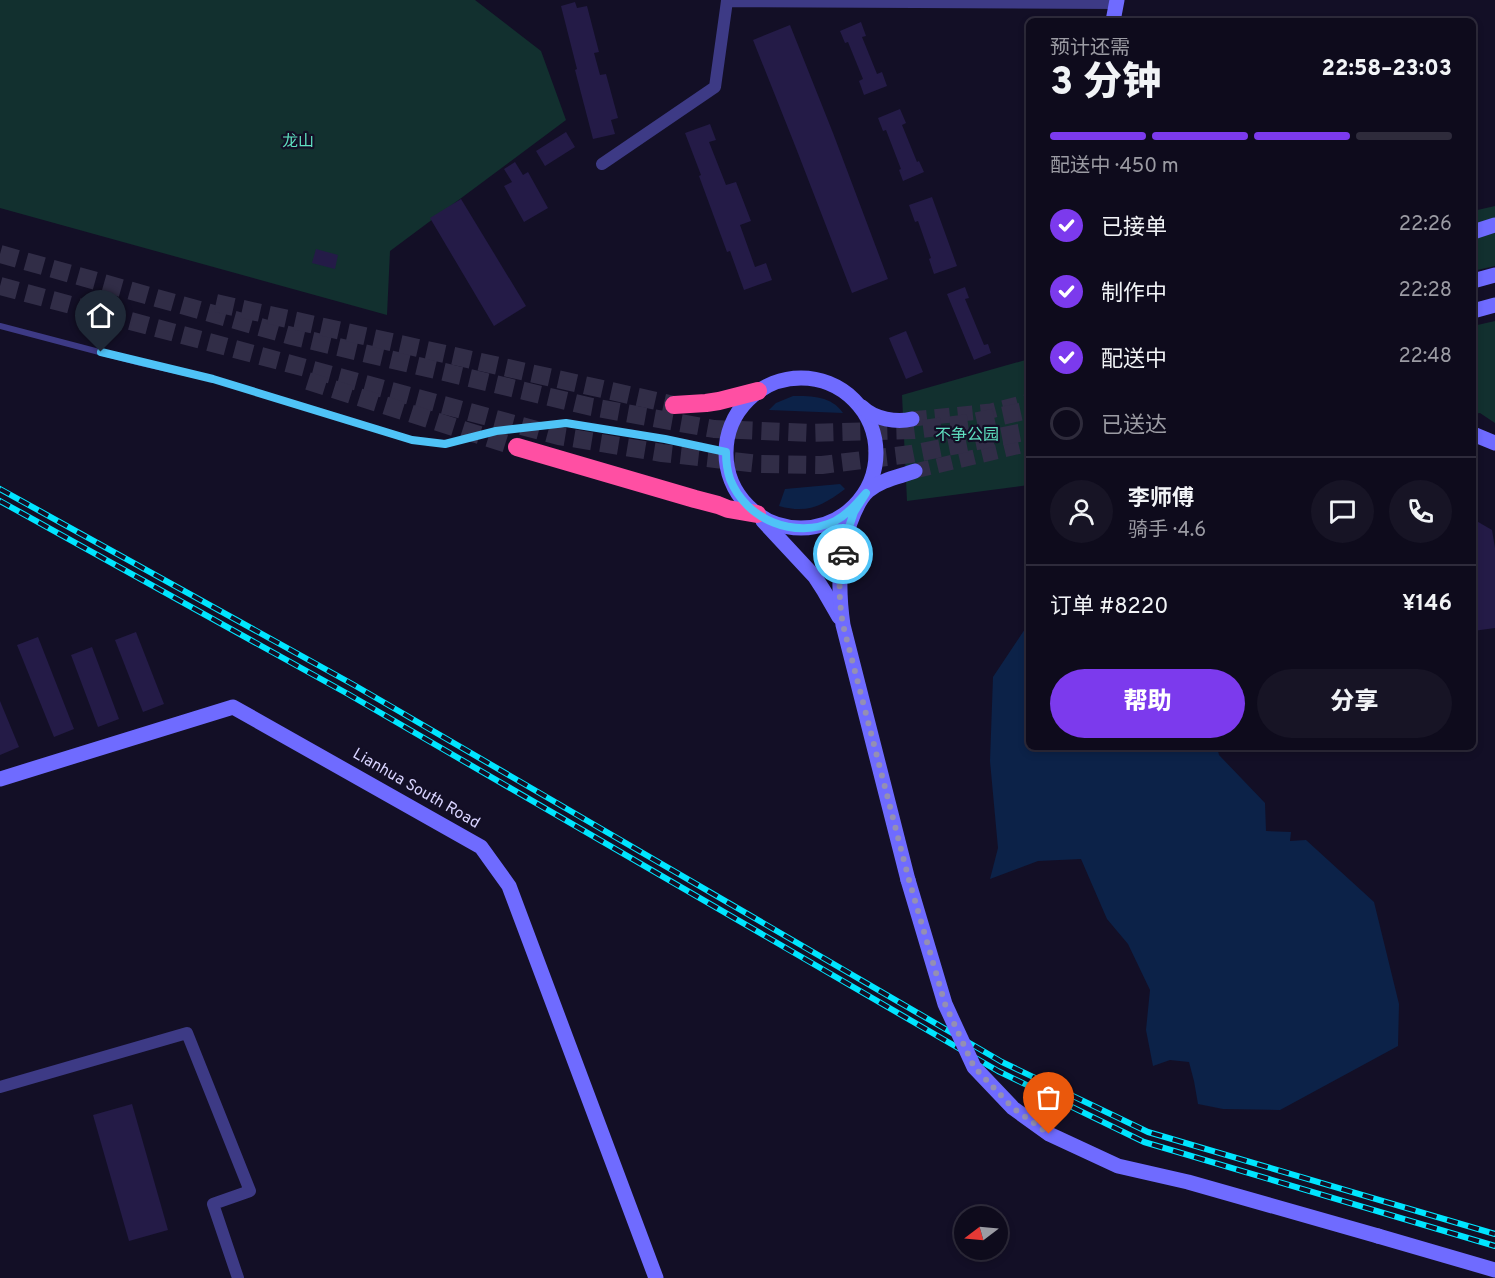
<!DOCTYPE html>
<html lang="zh">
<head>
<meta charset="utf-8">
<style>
  body { margin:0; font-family:Overpass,"Noto Sans SC",sans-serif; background:#171425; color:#f1f3f6; height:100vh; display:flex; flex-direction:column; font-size:22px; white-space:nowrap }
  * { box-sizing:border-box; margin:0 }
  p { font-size:20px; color:#9b9ba3 }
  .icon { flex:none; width:33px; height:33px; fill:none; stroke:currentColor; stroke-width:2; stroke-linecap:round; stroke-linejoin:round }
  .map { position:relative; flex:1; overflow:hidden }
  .drawer { position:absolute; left:1026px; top:18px; width:450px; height:732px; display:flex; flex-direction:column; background:#0e0b1c; border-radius:9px; box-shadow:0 3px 9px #0003,0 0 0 2px #2e2b3b }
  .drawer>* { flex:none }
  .needle { width:39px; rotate:254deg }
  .tools { position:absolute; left:954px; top:1206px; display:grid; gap:12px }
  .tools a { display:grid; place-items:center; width:54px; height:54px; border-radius:50%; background:#0e0b1c; box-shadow:0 3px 9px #0003,0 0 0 2px #2e2b3b; font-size:30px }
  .pin { position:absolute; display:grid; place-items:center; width:51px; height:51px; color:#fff; margin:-62px -26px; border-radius:50% 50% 50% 0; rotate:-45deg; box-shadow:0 0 6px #0007 }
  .pin .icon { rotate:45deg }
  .courier { position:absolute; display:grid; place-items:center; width:60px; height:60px; margin:-30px; border:4px solid #4fc3f7; border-radius:50%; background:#fff; color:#222; box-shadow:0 2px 8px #0007 }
  .summary em { font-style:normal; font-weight:800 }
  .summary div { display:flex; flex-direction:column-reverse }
  .summary { display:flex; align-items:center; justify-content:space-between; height:102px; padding:0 24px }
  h1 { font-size:39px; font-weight:800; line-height:45px }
  .bar { display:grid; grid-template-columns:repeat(4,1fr); gap:9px 6px; align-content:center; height:72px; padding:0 24px }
  .bar i { height:8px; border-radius:4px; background:#2e2b3b }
  .bar .selected { background:#7c3aed }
  .bar p { grid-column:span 4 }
  .line { display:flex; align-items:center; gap:15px; padding:0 24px; border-top:2px solid #2e2b3b }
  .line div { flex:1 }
  .round { display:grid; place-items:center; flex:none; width:63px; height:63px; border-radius:32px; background:#171425 }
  ol { padding:0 24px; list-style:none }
  li { display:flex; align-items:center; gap:18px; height:66px }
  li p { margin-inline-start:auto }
  li .icon { padding:6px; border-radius:50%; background:#7c3aed; color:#fff; stroke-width:4 }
  li:last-child { color:#9b9ba3 }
  li i { width:33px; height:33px; border:3px solid #2e2b3b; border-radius:50% }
  .button { display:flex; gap:12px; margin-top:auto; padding:12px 24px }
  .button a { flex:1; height:69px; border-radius:36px; background:#7c3aed; color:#fff; font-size:24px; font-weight:800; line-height:69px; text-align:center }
  .button a+a { background:#171425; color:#f1f3f6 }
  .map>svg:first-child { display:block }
  .green { fill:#12302f }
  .water { fill:#0c2248 }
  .building { fill:#241b47 }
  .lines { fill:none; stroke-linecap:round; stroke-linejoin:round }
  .secondary-tunnel { stroke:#312d47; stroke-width:15; stroke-dasharray:15 8; stroke-linecap:butt }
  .highway-tunnel { stroke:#312d47; stroke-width:18; stroke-dasharray:18 9; stroke-linecap:butt }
  .lane { stroke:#3d3a85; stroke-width:6 }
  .street { stroke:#3d3a85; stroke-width:12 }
  .secondary { stroke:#6f6bff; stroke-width:15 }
  .highway { stroke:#ff4fa3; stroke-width:18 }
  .rail-casing { stroke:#00e5ff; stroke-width:6 }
  .rail { stroke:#130f26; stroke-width:4; stroke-dasharray:11; stroke-linecap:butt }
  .secondary-bridge { stroke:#6f6bff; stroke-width:15 }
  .done { stroke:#948fb3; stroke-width:6; stroke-dasharray:0 10.8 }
  .route { stroke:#4fc3f7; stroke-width:8 }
  .labels { text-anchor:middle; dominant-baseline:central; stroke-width:4.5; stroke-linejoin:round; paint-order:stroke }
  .park-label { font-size:16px; fill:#5fe0c0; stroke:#130f26 }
  .street-label { font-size:16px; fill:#d9d4ff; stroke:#130f26 }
</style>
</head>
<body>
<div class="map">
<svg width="1495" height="1278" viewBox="0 0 1495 1278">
  <rect width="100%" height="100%" fill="#130f26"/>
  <g class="green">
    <path d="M 0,0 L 475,0 L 541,51 L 566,120 L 390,251 L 387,315 L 0,208 Z"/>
    <path d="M 1495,206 L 1495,266 L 1473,271 L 1473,211 Z"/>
    <path d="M 1495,321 L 1495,423 L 1480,413 L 1473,414 L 1473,326 Z"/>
    <path d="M 1029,359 L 1029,485 L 907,501 L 902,395 Z"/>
  </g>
  <g class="water">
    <path d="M 793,396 C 813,396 831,396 843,413 L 769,410 L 776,403 Z"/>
    <path d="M 840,484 L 845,489 C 822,506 808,514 779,506 L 785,489 Z"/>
    <path d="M 1029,623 L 1029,747 L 1217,747 L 1219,755 L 1265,803 L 1266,831 L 1291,832 L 1290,841 L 1306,840 L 1374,902 L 1399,1004 L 1398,1046 L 1280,1110 L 1223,1109 L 1198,1104 L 1194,1081 L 1189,1062 L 1170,1060 L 1153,1066 L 1146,1030 L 1150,990 L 1128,944 L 1107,919 L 1081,859 L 1038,861 L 990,879 L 998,848 L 990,761 L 993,677 Z"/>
  </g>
  <g class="building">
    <path d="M 575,2 L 577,8 L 587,6 L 599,52 L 594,53 L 600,75 L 606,74 L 618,118 L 611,120 L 615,134 L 593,139 L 575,70 L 577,69 L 561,6 Z"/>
    <path d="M 861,22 L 866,36 L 862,37 L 877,74 L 882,72 L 887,86 L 864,95 L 859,81 L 863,79 L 848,42 L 845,43 L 840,31 Z"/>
    <path d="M 790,25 L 833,133 L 888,279 L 852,293 L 796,148 L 753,40 Z"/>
    <path d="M 900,109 L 906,123 L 902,125 L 917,162 L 919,161 L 924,172 L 903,181 L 899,170 L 901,169 L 886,130 L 883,131 L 878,118 Z"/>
    <path d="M 710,124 L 716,140 L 709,142 L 726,185 L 736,182 L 751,221 L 740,225 L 755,267 L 766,263 L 772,280 L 744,290 L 730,251 L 727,252 L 699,176 L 701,175 L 685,133 Z"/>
    <path d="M 566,132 L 575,147 L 545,166 L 536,151 Z"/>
    <path d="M 515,162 L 523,175 L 528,172 L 548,208 L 524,222 L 504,186 L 512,182 L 504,169 Z"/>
    <path d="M 932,197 L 957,266 L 934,274 L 929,259 L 931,258 L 918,221 L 915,222 L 909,205 Z"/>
    <path d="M 461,199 L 526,306 L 494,326 L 430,218 Z"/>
    <path d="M 316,249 L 338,255 L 335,269 L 312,263 Z"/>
    <path d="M 965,287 L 969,298 L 965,299 L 984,345 L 988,344 L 991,353 L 974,360 L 947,294 Z"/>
    <path d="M 906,331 L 923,372 L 906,379 L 889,338 Z"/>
    <path d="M 1473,519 L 1492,530 L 1495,548 L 1495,628 L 1473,631 Z"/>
    <path d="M 136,632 L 164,704 L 143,712 L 115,640 Z"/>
    <path d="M 38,637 L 74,729 L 54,737 L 17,645 Z"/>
    <path d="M 92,647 L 119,719 L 98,727 L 71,655 Z"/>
    <path d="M 0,701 L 19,747 L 0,755 Z"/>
    <path d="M 132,1104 L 168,1230 L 129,1241 L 93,1115 Z"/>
  </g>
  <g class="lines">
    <g class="secondary-tunnel">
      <path d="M 912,419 L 991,411 L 1029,401"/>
      <path d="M 915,471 L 1029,444"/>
    </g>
    <g class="highway-tunnel">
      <path d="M 0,254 L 292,336 L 592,407 L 714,429 L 810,433 L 914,430 L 969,423 L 1029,410"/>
      <path d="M 0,286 L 559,436 L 662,453 L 759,464 L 822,465 L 911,454 L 1029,431"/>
      <path d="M 216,303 L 674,405"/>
      <path d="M 308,381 L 517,447"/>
    </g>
    <path class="lane" d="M 0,326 L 141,363 L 213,379 L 412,440 L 445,444 L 497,431 L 566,423 L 665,439 L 726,452"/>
    <g class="street">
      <path d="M 602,164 L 715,87 L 727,1 L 1116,3"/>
      <path d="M 0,1087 L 187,1033 L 250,1191 L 213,1204 L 238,1278"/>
    </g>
    <g class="secondary">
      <path d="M 1113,21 L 1117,0"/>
      <path d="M 1473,232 L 1495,225"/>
      <path d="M 1473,281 L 1495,275"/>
      <path d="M 1473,311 L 1495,305"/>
      <circle cx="801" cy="453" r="75"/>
      <path d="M 862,407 C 874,419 897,423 912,419"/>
      <path d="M 1473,434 L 1495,443"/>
      <path d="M 763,521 L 815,577 L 824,591 L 839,617"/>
      <path d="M 0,779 L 233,707 L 481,847 L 509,886 L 656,1278"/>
      <path d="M 908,880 L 843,625 C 838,591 838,556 850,523 C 854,512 859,499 868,491 C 882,479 899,477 915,471"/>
      <path d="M 1378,1236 L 1495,1270"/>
    </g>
    <g class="highway">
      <path d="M 674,405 L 706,403 L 719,401 L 758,391"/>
      <path d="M 517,447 L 695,499 L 718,505 L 728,509 L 757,514"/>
    </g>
    <g class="rail-casing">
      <g id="rail">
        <path d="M 0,489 L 354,685 L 1002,1062 L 1148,1132 L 1495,1234"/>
        <path d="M 0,501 L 348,694 L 998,1071 L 1144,1142 L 1495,1246"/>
      </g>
    </g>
    <use href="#rail" class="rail"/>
    <path class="secondary-bridge" d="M 908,880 L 945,1004 L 974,1067 L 1013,1108 L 1049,1134 L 1118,1166 L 1188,1182 L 1378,1236"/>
  </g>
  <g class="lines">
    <path class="done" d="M 843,554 C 838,578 839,601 843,625 L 909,880 L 945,1004 L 974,1067 L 1013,1108 L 1049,1134"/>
    <path class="route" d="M 101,352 L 213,379 L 412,440 L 445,444 L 496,431 L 566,423 L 665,439 L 726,452 C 726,461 727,470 730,479 C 746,520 795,540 835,521 C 848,514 856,504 866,493 L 854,512 L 847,533 L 843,554"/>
  </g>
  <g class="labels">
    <g class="park-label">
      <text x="298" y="142">龙山</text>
      <text x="967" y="436">不争公园</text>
    </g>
    <g class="street-label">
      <text transform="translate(416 789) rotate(30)">Lianhua South Road</text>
    </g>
  </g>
</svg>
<div class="tools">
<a><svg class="needle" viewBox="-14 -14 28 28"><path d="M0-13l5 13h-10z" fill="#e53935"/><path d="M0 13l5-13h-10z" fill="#9b9ba3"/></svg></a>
</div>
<div class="pin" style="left:1049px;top:1134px;background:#ea580c"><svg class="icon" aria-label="bag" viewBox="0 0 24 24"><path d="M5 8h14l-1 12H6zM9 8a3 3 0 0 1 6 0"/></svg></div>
<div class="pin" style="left:101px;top:352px;background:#1f2937"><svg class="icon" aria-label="home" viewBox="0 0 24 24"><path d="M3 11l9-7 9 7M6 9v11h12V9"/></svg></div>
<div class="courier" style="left:843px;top:554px"><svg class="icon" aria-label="car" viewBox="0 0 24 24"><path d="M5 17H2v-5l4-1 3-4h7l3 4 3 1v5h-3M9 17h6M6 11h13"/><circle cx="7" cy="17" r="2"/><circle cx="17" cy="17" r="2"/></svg></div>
<section class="drawer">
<div class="summary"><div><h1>3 分钟</h1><p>预计还需</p></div><em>22:58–23:03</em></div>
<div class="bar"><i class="selected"></i><i class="selected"></i><i class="selected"></i><i></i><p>配送中 · 450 m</p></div>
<ol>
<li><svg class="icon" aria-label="check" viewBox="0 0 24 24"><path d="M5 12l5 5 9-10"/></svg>已接单<p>22:26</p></li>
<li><svg class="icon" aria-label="check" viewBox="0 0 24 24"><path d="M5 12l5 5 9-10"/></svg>制作中<p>22:28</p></li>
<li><svg class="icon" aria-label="check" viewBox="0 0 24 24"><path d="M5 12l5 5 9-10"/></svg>配送中<p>22:48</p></li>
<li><i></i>已送达</li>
</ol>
<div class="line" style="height:108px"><a class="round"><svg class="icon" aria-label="person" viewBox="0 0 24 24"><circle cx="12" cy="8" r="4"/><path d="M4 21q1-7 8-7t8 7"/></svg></a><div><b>李师傅</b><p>骑手 · 4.6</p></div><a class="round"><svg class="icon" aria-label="chat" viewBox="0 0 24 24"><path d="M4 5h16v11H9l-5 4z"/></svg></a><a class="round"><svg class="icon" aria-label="phone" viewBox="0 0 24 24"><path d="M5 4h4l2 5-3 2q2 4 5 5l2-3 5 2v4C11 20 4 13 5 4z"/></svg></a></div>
<div class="line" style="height:78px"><div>订单 #8220</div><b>¥146</b></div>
<div class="button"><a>帮助</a><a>分享</a></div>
</section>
</div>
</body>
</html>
